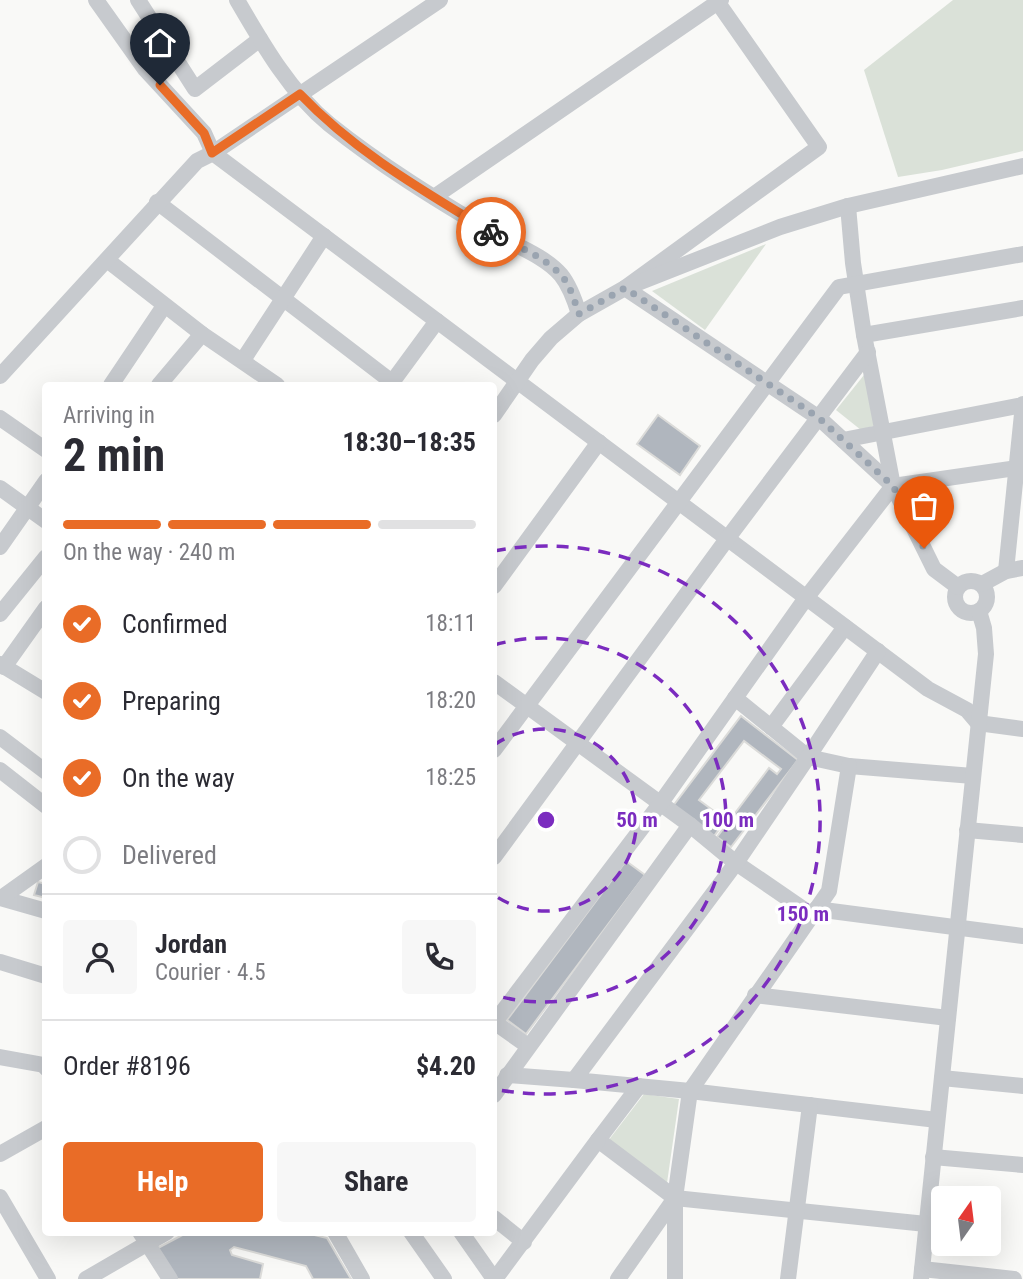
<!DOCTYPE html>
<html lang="en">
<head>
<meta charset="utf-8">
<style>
  body { margin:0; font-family:"Roboto Condensed",sans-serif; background:#f7f7f7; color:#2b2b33; height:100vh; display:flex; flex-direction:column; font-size:26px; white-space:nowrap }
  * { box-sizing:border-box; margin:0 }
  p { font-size:23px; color:#7c7c81 }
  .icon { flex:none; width:38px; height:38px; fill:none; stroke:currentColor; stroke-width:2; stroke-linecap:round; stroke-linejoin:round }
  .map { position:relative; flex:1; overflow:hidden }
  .panel { position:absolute; left:42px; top:382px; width:455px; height:854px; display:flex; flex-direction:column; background:#fff; border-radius:7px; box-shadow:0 7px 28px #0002 }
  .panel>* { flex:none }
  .needle { width:46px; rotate:14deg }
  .fabs { position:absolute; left:931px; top:1186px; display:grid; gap:14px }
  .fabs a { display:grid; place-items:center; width:70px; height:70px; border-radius:7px; background:#fff; box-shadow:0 7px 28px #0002; font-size:35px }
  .pin { position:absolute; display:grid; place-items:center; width:60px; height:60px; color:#fff; margin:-72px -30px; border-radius:50% 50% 50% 0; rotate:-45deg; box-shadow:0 0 7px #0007 }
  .pin .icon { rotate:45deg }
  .courier { position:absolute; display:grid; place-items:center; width:70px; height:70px; margin:-35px; border:5px solid #e96c27; border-radius:50%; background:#fff; color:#222; box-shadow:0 2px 9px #0007 }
  .overview em { font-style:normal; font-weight:700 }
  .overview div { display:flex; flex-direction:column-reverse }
  .overview { display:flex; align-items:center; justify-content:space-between; height:119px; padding:0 21px }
  h1 { font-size:46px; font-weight:700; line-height:52px }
  .bar { display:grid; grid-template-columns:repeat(4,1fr); gap:10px 7px; align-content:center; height:84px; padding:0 21px }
  .bar i { height:9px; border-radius:5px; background:#e1e1e2 }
  .bar .current { background:#e96c27 }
  .bar p { grid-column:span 4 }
  .line { display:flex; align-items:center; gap:18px; padding:0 21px; border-top:2px solid #e1e1e2 }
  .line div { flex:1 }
  .round { display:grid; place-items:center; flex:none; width:74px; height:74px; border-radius:7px; background:#f7f7f7 }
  ol { padding:0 21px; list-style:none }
  li { display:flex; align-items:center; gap:21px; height:77px }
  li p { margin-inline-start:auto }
  li .icon { padding:7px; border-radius:50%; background:#e96c27; color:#fff; stroke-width:4 }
  li:last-child { color:#7c7c81 }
  li i { width:38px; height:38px; border:4px solid #e1e1e2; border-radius:50% }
  .action { display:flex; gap:14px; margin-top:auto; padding:14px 21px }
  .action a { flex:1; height:80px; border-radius:7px; background:#e96c27; color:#fff; font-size:28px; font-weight:700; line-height:80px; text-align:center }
  .action a+a { background:#f7f7f7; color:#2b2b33 }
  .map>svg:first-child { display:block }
  .green { fill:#dae1d8 }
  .building { fill:#b0b6be; stroke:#dbdbd9; stroke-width:2 }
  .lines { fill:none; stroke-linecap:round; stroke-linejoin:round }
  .minor { stroke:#c7cace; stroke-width:16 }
  .done { stroke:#9aa4b0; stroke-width:7; stroke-dasharray:0 12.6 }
  .route { stroke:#e96c27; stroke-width:9 }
  .ring { fill:none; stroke:#7b2cbf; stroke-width:3.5; stroke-dasharray:12 9 }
  .centre { fill:#7b2cbf; stroke:#fff; stroke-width:3.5 }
  .ring-label { font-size:21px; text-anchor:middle; font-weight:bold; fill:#7b2cbf; stroke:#fff; stroke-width:7; stroke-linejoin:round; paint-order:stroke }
</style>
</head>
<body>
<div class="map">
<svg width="1023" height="1279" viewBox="0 0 1023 1279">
  <rect width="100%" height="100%" fill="#f9f9f7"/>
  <g class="green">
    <path d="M 953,0 L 1023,0 L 1023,151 L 942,170 L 898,177 L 864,70 Z"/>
    <path d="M 766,244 L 705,330 L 652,291 Z"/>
    <path d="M 864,375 L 876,425 L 861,430 L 836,410 Z"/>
    <path d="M 644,1094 L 679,1099 L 667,1183 L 608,1141 Z"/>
  </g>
  <g class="building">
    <path d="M 658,415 L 700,446 L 680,475 L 637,444 Z"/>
    <path d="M 741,716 L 798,760 L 731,847 L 717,837 L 769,768 L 777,774 L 781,769 L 744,741 L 699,800 L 726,820 L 714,836 L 673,806 Z"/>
    <path d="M 626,861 L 645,875 L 526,1034 L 507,1020 Z"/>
    <path d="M 38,882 L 46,884 L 46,898 L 34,895 Z"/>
    <path d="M 188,1232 L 302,1232 L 327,1238 L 351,1279 L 313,1279 L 306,1266 L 234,1247 L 230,1250 L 232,1255 L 263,1264 L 260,1279 L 175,1279 L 156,1249 Z"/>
  </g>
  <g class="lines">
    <g class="minor">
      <path d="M 96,0 L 145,69 L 204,133 L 213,153 L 928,689 L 967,710 L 978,723 L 1023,729"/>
      <path d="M 138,0 L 195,89 L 260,39"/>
      <path d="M 237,0 C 262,43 290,92 329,124 C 380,165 437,200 493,233 C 514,245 545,256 561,275 C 570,286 575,301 579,314"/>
      <path d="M 716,0 L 819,147 L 625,288 L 819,418 L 893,486"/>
      <path d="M 434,197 L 721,0"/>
      <path d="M 157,202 L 392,382"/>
      <path d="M 848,206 L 853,263 L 864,335"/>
      <path d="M 107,260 L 202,334"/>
      <path d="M 243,360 L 324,236"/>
      <path d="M 0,376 L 197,161 L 213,153 L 440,0"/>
      <path d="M 111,385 L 164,306"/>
      <path d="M 159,385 L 202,334 L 277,385"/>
      <path d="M 390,385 L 437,321"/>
      <path d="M 494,415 L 532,360 L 551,338 L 579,314 L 625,288 L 780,227 L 848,206 L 1023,166"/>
      <path d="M 0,418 L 46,450"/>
      <path d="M 843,440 L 1023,405"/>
      <path d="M 893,486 L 864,335 L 1023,308"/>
      <path d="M 893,486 L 1023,467"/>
      <path d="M 0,488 L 46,521"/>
      <path d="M 0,547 L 46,481"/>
      <path d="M 1006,571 L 1023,404"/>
      <circle cx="971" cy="597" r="16"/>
      <path d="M 982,584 L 1006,571 L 1023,568"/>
      <path d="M 494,586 L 599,442"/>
      <path d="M 0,614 L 46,557"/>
      <path d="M 0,664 L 46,692"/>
      <path d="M 4,667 L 46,608"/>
      <path d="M 494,682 L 690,825 L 736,863 L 812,915"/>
      <path d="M 735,698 L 808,757 L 878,651"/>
      <path d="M 771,727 L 845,627"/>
      <path d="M 0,737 L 46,772"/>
      <path d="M 494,750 L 839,287 L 1023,254"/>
      <path d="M 0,770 L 46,806"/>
      <path d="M 967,830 L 1023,835"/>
      <path d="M 494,857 L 727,539 L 868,352"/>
      <path d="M 0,898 L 46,911"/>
      <path d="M 1,898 L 46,866"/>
      <path d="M 816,909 L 1023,936"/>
      <path d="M 0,962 L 46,976"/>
      <path d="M 755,995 L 948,1018"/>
      <path d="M 494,1022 L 528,1046"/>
      <path d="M 494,1023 L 660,804 L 806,598 L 893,486 L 934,569 L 958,587"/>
      <path d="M 0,1057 L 44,1065 L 46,1068"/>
      <path d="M 507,1075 L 574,1080"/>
      <path d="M 942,1078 L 1023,1086"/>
      <path d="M 639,1086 L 598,1140 L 675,1198 L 926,1224"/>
      <path d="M 494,1095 L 690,825"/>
      <path d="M 937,1120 L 690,1091 L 574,1080 L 736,863 L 808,757 L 849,766 L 973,776"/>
      <path d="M 0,1154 L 46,1128"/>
      <path d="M 933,1157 L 1023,1165"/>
      <path d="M 0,1197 L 48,1279"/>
      <path d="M 494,1218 L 524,1242"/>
      <path d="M 140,1232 L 170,1279"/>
      <path d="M 335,1232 L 362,1279"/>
      <path d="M 411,1232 L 444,1279"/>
      <path d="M 461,1232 L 494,1279"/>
      <path d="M 922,1269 L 1014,1279"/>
      <path d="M 86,1279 L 167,1232"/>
      <path d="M 495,1279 L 598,1140"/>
      <path d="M 618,1279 L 675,1198"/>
      <path d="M 675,1279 L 675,1198 L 690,1091 L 829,891 L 849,766"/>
      <path d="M 788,1279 L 810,1105"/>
      <path d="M 921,1279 L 986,654 L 984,628 L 979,611"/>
    </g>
  </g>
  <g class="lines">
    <path class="done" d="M 491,232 C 514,245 541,255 559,273 C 570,283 574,300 579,314 L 625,288 L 819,418 L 893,486 L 924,548"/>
    <path class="route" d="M 160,85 L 204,133 L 212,153 L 300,94 C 355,152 424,191 491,232"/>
  </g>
  <g class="ring">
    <path d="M494 745A91 91 0 1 1 494 895"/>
    <path d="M494 645A182 182 0 1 1 494 995"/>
    <path d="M494 551A274 274 0 1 1 494 1089"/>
  </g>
  <circle cx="546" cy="820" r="10" class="centre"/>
  <g class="ring-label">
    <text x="637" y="827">50 m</text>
    <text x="728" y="827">100 m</text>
    <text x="803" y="921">150 m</text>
  </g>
</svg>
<div class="fabs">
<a><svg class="needle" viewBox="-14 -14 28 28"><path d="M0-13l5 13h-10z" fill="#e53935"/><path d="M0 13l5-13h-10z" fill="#7c7c81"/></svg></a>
</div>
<div class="pin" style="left:924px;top:548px;background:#ea580c"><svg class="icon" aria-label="bag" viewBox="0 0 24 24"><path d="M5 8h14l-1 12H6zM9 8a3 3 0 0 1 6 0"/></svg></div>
<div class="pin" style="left:160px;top:85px;background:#1f2937"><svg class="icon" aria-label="home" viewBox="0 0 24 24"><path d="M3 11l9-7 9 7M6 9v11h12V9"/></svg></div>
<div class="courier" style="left:491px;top:232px"><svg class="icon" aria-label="bike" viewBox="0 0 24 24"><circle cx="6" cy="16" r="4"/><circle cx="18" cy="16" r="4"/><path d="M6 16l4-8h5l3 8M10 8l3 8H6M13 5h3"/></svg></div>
<section class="panel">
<div class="overview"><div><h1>2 min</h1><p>Arriving in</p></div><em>18:30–18:35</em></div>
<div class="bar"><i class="current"></i><i class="current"></i><i class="current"></i><i></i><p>On the way · 240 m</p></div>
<ol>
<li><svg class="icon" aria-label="check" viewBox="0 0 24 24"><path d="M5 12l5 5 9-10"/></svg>Confirmed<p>18:11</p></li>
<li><svg class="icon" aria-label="check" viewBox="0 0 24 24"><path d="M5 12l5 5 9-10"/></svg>Preparing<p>18:20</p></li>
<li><svg class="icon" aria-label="check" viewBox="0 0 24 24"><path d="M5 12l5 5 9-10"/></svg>On the way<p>18:25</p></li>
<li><i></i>Delivered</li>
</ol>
<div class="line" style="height:126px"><a class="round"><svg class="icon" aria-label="person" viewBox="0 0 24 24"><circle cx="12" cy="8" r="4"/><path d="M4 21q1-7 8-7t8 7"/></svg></a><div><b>Jordan</b><p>Courier · 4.5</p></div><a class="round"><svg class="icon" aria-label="phone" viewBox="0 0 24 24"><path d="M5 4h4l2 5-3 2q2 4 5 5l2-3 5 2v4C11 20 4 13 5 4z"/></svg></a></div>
<div class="line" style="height:91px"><div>Order #8196</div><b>$4.20</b></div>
<div class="action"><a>Help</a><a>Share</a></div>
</section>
</div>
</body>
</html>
